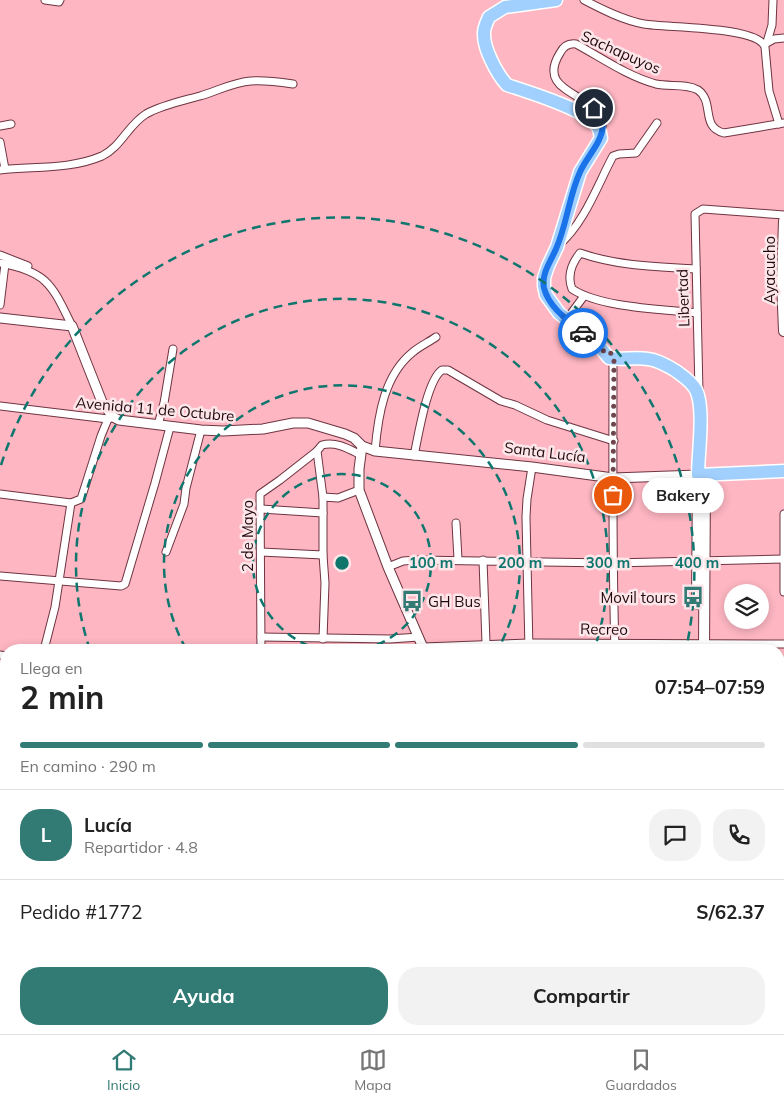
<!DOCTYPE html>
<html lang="es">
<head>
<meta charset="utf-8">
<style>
  body { margin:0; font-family:Mulish,sans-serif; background:#f2f2f2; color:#222; height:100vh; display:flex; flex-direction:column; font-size:19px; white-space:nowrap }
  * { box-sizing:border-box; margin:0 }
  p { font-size:16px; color:#767676 }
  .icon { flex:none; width:28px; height:28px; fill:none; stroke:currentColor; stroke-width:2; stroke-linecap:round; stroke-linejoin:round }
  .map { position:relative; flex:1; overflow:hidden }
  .sheet { position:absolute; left:0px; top:644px; width:785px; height:391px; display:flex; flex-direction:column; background:#fff; border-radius:20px 20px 0 0; box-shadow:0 2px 8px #0003 }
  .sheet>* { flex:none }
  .buttons { position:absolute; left:724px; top:584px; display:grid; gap:10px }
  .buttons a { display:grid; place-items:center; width:45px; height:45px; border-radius:50%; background:#fff; box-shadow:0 2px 8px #0003; font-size:25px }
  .pin { position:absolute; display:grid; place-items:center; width:42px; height:42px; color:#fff; margin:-21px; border:2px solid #fff; border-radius:50%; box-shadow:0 1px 5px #0007 }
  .courier { position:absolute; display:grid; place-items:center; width:50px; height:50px; margin:-25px; border:4px solid #1a73e8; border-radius:50%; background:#fff; color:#222; box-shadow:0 1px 6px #0007 }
  .bubble { position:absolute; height:35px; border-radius:18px; background:#fff; box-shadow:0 2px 8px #0003; font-size:16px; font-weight:700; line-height:35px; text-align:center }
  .headline em { font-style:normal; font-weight:700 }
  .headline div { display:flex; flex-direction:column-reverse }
  .headline { display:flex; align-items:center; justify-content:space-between; height:85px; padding:0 20px }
  h1 { font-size:32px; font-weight:700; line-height:38px }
  .bar { display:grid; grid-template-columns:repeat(4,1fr); gap:8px 5px; align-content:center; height:60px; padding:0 20px }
  .bar i { height:6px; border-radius:4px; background:#e0e0e0 }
  .bar .active { background:#327a74 }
  .bar p { grid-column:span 4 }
  .line { display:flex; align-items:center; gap:12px; padding:0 20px; border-top:1px solid #e0e0e0 }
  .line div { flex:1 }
  .round { display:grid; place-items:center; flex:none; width:52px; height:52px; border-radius:20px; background:#f2f2f2 }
  .primary-button { display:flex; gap:10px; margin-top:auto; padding:10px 20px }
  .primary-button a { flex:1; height:58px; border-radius:20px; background:#327a74; color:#fff; font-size:20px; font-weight:700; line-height:58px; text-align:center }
  .primary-button a+a { background:#f2f2f2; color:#222 }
  .dock { display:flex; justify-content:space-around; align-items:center; height:70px; border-top:1px solid #e0e0e0; background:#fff; font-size:14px; color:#767676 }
  .dock a { display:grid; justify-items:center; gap:2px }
  .dock .active { color:#327a74 }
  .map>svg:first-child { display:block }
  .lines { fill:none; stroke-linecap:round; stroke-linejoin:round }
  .minor-casing { stroke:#6f3441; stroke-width:9 }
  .tertiary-casing { stroke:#6f3441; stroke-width:11 }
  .secondary-casing { stroke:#6f3441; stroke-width:12 }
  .trunk-casing { stroke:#fff; stroke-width:15 }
  .minor { stroke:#fff; stroke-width:7 }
  .tertiary { stroke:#fff; stroke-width:9 }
  .secondary { stroke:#fff; stroke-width:10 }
  .trunk { stroke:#a2d0fe; stroke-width:12 }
  .done { stroke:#6f464e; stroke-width:5; stroke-dasharray:0 9 }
  .route { stroke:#1a73e8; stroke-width:6 }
  .ring { fill:none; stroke:#0f766e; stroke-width:2.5; stroke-dasharray:9 6 }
  .labels { text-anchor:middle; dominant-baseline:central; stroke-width:5; stroke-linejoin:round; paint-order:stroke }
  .street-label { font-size:15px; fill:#22090f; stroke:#fde6e9 }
  .poi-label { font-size:15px; fill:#22090f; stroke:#fde6e9; text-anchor:end }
  .centre { fill:#0f766e; stroke:#fde6e9; stroke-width:2.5 }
  .ring-label { font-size:15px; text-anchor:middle; font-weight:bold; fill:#0f766e; stroke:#fde6e9; stroke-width:5; stroke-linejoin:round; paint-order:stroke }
</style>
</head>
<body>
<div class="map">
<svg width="784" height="1034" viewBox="0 0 784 1034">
  <rect width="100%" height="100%" fill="#fdb6c2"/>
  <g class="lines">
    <g class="minor-casing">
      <g id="minor">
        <path d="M 45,0 L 59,2 L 60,0"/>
        <path d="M 584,0 C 603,10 623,20 644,24 C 666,28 758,26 765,47 L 769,91 L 779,124"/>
        <path d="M 767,42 L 772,25 L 773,0"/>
        <path d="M 765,44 L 774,39 L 784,38"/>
        <path d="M 0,126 L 11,124"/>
        <path d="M 602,132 C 608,91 532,98 560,53 C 563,47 568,43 576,44 C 602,58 627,76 656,84 C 669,87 686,83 698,90 C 715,102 700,127 724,133 L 784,123"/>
        <path d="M 0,142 L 5,169"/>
        <path d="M 0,170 C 34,166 69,170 102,156 C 121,147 128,125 146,114 C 162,105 182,101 200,96 C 217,91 234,82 251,81 C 265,80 279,82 293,84"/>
        <path d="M 559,245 C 585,222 597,186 613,156 L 619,154 L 636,153 L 657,123"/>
        <path d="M 0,255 L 28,266"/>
        <path d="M 0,263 C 48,272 52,285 72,326"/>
        <path d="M 696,269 C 657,267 617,266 580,253 C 572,263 567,276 572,289 C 601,308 662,309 697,313"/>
        <path d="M 0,305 L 5,264"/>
        <path d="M 567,319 L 584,296"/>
        <path d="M 612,356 L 613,358 C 613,456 612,553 615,650"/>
        <path d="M 699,392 L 695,214 L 703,209 L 784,215"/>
        <path d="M 0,406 L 108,419 L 111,418"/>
        <path d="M 158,425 L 164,403 L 173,349"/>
        <path d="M 375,451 C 378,416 384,375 413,352 C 420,346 429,342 436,337"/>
        <path d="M 414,456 C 418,437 427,380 442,370 L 448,370 L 501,401 L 515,405 L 547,420 L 614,441"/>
        <path d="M 0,494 L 71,503 L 81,499 L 101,436 L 108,419"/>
        <path d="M 323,497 L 338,498 L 359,490"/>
        <path d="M 261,509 L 323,513"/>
        <path d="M 784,514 L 784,592"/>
        <path d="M 456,523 L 458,559"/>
        <path d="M 166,552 L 184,504 L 186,488 L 201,430"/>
        <path d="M 261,552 L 323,555 L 323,497 L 317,451 L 322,445 C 336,441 349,449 361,455"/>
        <path d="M 323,555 L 325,583 L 323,639"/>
        <path d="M 483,560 L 486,643"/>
        <path d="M 388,567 L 403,561 L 417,560 L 612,563 L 784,559"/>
        <path d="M 0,576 L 121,586 L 125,584 L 155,483 L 170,427"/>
        <path d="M 261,637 L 390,639 L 419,637"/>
        <path d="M 423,647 L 529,643 L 784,644"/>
        <path d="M 44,650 L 55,607 L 71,503"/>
        <path d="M 261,650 L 260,494 L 280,480 L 317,451"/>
        <path d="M 529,650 L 526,517 L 527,499 L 532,467"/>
        <path d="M 0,655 L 6,656"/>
        <path d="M 779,731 L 784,731"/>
        <path d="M 779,827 L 784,827"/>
        <path d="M 0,911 L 6,910"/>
        <path d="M 0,1000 L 6,1000"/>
        <path d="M 341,1029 L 343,1034"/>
        <path d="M 617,1029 L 617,1034"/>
        <path d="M 79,1034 L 80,1029"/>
        <path d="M 659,1034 L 659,1029"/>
      </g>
    </g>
    <g class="tertiary-casing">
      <g id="tertiary">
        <path d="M 0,318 L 72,326 L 102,402 L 113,417 L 119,420 L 201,430 L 223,431 L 263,429 L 293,423 L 308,423 L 345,434 L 354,438 L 362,446 L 375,451 L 532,467 L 613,478 L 698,475"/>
        <path d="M 362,446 L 359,469 L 359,490 L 388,567 L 424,650"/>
        <path d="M 478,1034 L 479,1029"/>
      </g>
    </g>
    <g class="secondary-casing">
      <g id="secondary">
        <path d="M 784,221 L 782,281 L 784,331"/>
        <path d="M 697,604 L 698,475"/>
        <path d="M 704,650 L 705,474"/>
        <path d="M 779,913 L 784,913"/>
        <path d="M 779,999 L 784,999"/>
        <path d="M 531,1029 L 531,1034"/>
        <path d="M 702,1034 L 702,1029"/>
      </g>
    </g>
    <g class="trunk-casing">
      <path id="trunk" d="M 556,0 L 505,7 L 489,17 C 487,22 484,27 484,33 C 483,48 497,74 507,85 C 528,92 588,110 598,127 C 600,130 600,134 601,138 L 580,172 L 557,247 L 548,266 L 544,278 L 544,286 L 546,295 L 559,313 L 599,346 L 609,358 C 622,360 635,357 648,359 C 658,360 668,366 676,371 C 683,376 692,382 696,390 C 705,408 698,454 698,475 L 784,471"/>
    </g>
    <use href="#minor" class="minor"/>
    <use href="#tertiary" class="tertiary"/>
    <use href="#secondary" class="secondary"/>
    <use href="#trunk" class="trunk"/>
  </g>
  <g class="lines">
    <path class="done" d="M 583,333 L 606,353 L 610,352 L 614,358 L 613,495"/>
    <path class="route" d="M 583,333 C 569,321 549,308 544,288 C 541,274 551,261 556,249 C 567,224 569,196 580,172 C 587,156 602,143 603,125 C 603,118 598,113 594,108"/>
  </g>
  <g class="ring">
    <path d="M323 650A89 89 0 1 1 361 650"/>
    <path d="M186 649A178 178 0 1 1 498 649"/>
    <path d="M90 650A266 266 0 1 1 594 650"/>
    <path d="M1 465A355 355 0 0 1 686 649"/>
  </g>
  <defs>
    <g id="bus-bare" transform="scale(1.725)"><path d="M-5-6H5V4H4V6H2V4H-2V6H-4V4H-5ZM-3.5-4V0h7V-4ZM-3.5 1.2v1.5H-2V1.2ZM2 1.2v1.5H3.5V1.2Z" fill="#327a74" stroke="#fde6e9" stroke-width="2.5" paint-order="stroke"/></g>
  </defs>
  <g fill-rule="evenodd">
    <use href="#bus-bare" x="693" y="597"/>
    <use href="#bus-bare" x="412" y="601"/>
  </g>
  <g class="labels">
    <g class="street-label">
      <text transform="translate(621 52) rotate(24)">Sachapuyos</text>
      <text transform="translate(769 270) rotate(-90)">Ayacucho</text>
      <text transform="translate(683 298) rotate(-92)">Libertad</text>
      <text transform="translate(155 409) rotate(5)">Avenida 11 de Octubre</text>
      <text transform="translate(545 452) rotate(7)">Santa Lucía</text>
      <text transform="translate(247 536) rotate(-90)">2 de Mayo</text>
      <text transform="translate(604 629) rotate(1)">Recreo</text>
    </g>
    <g class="poi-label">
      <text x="676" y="597">Movil tours</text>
      <text x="428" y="601" text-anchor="start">GH Bus</text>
    </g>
  </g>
  <circle cx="342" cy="563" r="8" class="centre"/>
  <g class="ring-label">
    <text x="431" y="568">100 m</text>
    <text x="520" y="568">200 m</text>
    <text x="608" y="568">300 m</text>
    <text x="697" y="568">400 m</text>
  </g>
</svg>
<div class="buttons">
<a><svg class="icon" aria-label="layers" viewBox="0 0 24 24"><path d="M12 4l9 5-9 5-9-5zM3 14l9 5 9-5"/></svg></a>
</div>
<div class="pin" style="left:613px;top:495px;background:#ea580c"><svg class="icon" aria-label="bag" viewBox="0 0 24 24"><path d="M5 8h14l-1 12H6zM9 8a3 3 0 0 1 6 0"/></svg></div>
<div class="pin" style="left:594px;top:108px;background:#1f2937"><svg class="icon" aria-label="home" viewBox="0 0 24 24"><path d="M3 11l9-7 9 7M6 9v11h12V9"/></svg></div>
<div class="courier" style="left:583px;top:333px"><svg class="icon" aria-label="car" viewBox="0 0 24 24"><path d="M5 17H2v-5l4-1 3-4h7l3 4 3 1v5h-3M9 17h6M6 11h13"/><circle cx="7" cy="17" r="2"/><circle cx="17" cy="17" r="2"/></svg></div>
<div class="bubble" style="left:642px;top:478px;width:82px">Bakery</div>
<section class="sheet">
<div class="headline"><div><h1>2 min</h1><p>Llega en</p></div><em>07:54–07:59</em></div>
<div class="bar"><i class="active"></i><i class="active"></i><i class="active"></i><i></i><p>En camino · 290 m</p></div>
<div class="line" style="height:90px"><b class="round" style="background:#327a74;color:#fff">L</b><div><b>Lucía</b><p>Repartidor · 4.8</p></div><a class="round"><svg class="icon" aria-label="chat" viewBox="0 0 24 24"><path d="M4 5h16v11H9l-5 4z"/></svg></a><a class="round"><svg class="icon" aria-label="phone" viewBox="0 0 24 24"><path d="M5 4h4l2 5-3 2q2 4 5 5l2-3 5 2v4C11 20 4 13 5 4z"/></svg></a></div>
<div class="line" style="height:65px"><div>Pedido #1772</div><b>S/62.37</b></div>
<div class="primary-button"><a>Ayuda</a><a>Compartir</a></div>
</section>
</div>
<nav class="dock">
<a class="active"><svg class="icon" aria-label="home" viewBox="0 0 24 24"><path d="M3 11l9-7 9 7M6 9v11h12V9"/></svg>Inicio</a>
<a><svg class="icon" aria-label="map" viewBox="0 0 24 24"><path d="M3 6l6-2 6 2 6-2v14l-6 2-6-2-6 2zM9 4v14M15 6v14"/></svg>Mapa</a>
<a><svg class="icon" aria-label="saved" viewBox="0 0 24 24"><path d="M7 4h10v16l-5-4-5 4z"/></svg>Guardados</a>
</nav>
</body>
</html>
